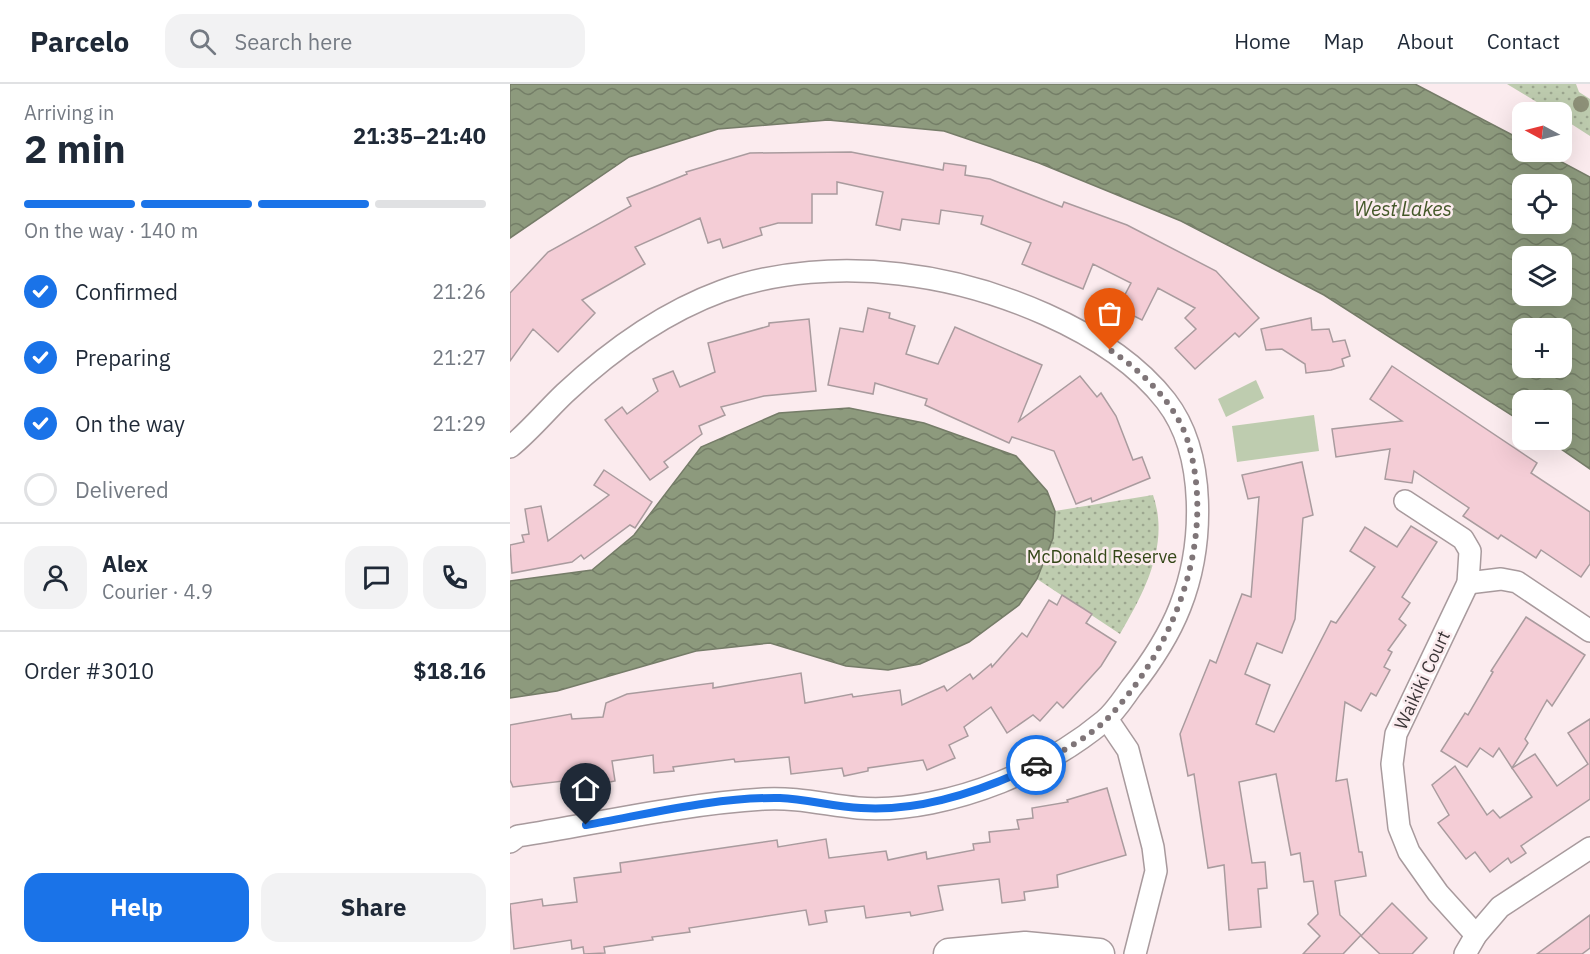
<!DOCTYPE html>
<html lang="en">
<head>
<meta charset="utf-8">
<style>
  body { margin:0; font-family:"IBM Plex Sans",sans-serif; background:#f2f2f3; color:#1f2937; height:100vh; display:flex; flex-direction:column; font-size:22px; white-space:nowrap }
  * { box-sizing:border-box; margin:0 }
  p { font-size:20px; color:#747a83 }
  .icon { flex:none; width:33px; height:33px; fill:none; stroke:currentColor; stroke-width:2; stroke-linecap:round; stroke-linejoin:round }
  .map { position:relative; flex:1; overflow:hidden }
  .sheet { display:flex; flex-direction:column; background:#fff; width:510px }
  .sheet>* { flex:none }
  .needle { width:39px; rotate:277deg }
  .fabs { position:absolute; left:1002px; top:18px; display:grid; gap:12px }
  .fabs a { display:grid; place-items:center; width:60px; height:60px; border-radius:12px; background:#fff; box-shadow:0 6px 24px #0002; font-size:30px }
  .pin { position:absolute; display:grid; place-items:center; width:51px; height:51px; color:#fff; margin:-62px -26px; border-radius:50% 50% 50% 0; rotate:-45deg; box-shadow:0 0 6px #0007 }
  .pin .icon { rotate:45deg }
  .courier { position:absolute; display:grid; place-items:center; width:60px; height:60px; margin:-30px; border:4px solid #1a73e8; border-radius:50%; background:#fff; color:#222; box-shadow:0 2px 8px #0007 }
  .head em { font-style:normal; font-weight:700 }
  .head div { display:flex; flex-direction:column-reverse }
  .head { display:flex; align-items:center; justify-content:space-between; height:102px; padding:0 24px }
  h1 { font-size:39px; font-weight:700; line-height:45px }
  .bar { display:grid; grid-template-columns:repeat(4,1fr); gap:9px 6px; align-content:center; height:72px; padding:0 24px }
  .bar i { height:8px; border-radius:4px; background:#e0e1e3 }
  .bar .active { background:#1a73e8 }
  .bar p { grid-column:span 4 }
  .line { display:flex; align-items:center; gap:15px; padding:0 24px; border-top:2px solid #e0e1e3 }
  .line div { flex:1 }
  .round { display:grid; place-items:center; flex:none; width:63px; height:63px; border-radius:18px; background:#f2f2f3 }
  ol { padding:0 24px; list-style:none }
  li { display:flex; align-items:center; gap:18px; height:66px }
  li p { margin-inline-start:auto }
  li .icon { padding:6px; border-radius:50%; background:#1a73e8; color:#fff; stroke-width:4 }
  li:last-child { color:#747a83 }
  li i { width:33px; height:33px; border:3px solid #e0e1e3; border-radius:50% }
  .button { display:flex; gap:12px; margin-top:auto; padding:12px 24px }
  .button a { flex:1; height:69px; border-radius:18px; background:#1a73e8; color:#fff; font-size:24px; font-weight:700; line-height:69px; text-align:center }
  .button a+a { background:#f2f2f3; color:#1f2937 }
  header { display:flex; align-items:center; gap:36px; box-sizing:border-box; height:84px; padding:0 30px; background:#fff; border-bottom:2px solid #e0e1e3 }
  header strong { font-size:28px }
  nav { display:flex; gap:33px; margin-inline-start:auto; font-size:21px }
  .search { width:420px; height:54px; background:#f2f2f3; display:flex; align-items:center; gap:15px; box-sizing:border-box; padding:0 21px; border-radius:18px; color:#747a83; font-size:22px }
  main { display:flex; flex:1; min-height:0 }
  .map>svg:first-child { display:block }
  .park { fill:url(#park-dots) }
  .garden { fill:#beccaf }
  .water { fill:url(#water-waves); stroke:#757c68; stroke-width:1.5; fill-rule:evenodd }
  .building { fill:#f4cdd6; stroke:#a99b9e; stroke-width:1.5 }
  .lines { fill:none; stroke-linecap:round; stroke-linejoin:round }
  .street-casing { stroke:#a89a9d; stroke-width:24 }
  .secondary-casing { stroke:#a89a9d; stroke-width:33 }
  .street { stroke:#fff; stroke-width:21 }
  .secondary { stroke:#fff; stroke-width:30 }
  .tree { fill:#8d9078 }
  .done { stroke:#7f7578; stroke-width:6; stroke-dasharray:0 10.8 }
  .route { stroke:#1a73e8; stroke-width:8 }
  .labels { text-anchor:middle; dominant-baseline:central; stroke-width:5; stroke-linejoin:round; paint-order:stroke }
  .park-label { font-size:18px; fill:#334617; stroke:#fbebee }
  .street-label { font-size:18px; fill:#3c3638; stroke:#fbebee }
  .water-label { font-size:20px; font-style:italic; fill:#445829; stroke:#fbebee }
</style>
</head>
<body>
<header>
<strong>Parcelo</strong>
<div class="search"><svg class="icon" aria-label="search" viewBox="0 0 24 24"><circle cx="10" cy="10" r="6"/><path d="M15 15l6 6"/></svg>Search here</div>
<nav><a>Home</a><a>Map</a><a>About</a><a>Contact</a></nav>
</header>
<main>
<section class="sheet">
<div class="head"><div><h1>2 min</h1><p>Arriving in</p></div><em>21:35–21:40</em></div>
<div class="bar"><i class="active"></i><i class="active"></i><i class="active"></i><i></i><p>On the way · 140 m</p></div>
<ol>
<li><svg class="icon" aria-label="check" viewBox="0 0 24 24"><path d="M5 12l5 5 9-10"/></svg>Confirmed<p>21:26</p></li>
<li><svg class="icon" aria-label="check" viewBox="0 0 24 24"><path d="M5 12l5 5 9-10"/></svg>Preparing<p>21:27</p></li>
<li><svg class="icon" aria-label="check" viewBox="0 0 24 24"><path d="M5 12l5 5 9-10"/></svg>On the way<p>21:29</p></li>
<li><i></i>Delivered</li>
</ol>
<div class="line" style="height:108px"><a class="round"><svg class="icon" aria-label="person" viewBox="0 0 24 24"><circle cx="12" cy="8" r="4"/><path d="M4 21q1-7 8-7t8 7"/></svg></a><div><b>Alex</b><p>Courier · 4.9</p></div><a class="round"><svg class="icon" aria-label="chat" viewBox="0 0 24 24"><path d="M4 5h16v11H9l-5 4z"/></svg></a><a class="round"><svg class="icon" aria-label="phone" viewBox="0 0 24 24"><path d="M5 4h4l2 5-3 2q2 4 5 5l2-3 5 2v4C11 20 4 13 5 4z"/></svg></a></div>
<div class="line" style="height:78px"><div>Order #3010</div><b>$18.16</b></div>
<div class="button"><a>Help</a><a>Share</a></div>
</section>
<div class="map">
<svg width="1080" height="870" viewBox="0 0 1080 870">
  <defs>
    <pattern id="park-dots" width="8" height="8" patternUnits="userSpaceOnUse" patternTransform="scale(1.5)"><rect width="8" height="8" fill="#beccaf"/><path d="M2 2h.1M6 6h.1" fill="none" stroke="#9ca68f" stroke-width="1.8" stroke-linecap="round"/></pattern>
    <pattern id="water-waves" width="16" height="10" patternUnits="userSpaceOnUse" patternTransform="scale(1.5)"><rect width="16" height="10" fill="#8d9a7d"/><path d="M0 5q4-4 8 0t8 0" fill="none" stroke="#747e67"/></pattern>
  </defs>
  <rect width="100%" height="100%" fill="#fbebee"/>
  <g class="park">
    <path d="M 997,0 L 1066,0 L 1069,8 L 1080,15 L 1080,52 L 1052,34 L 1052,28 L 1043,28 Z"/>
    <path d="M 643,411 C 660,460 635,507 610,550 L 527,495 C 536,472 545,452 545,427 Z"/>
  </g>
  <g class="garden">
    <path d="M 746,296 L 754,314 L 716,333 L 708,315 Z"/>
    <path d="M 804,331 L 809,367 L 727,378 L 722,342 Z"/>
  </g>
  <g class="water">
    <path d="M 0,0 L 905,0 L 1012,56 L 1012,68 L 1033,68 L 1080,93 L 1080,385 L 1038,356 L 1052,356 L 1052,316 L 1012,316 L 1012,338 L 814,211 L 671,137 L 529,79 L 434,47 L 318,36 L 208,45 L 119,73 L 0,154 ZM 1012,100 L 1052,100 L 1052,140 L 1012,140 ZM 1012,172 L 1052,172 L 1052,212 L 1012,212 ZM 1012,244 L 1052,244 L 1052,284 L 1012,284 Z"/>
    <path d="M 339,324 L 414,339 L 506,372 L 537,407 L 545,427 L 543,454 L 527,495 L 509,521 L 459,558 L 410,580 L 378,586 L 336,582 L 260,559 L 186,567 L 47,607 L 0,614 L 0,497 L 82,486 L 124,451 L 191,363 L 269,329 Z"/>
  </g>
  <g class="building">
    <path d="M 341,68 L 433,86 L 434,79 L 456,82 L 455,91 L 480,95 L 552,123 L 554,118 L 617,141 L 706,187 L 749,234 L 729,253 L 725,249 L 685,285 L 665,264 L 686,245 L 675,234 L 685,224 L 648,204 L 632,236 L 608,224 L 621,199 L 583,180 L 573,205 L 512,180 L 521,159 L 471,140 L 473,132 L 431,126 L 429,140 L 392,135 L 390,146 L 366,141 L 373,108 L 327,98 L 327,110 L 302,110 L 302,139 L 268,139 L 250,144 L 252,151 L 213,164 L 210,155 L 198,159 L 190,134 L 125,163 L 135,180 L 72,216 L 85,229 L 48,268 L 23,245 L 0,277 L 0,209 L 38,168 L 121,122 L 117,114 L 177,90 L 176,88 L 240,69 Z"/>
    <path d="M 358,224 L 380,229 L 379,234 L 405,242 L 396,270 L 428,280 L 445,243 L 532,281 L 509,337 L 570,292 L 587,313 L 591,309 L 606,332 L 623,376 L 632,373 L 640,394 L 582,418 L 581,414 L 566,420 L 544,367 L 502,353 L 499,359 L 415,321 L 417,315 L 365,299 L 363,310 L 318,301 L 330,244 L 353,248 Z"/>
    <path d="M 801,234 L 802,246 L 819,245 L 823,258 L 835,256 L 840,272 L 832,275 L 834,282 L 821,286 L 796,289 L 795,280 L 772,265 L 756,266 L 751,245 Z"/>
    <path d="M 299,235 L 306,307 L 254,312 L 211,323 L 215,331 L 189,342 L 192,350 L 154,378 L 158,383 L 140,396 L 95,336 L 112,323 L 117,330 L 148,307 L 143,295 L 163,287 L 170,303 L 205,288 L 198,259 L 259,242 L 259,239 Z"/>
    <path d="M 882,282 L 1027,379 L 1021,389 L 1080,428 L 1080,480 L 1071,493 L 1031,466 L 1026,474 L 991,451 L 988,455 L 953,432 L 959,424 L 904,387 L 902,399 L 875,395 L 880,365 L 826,373 L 822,345 L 892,337 L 860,315 Z"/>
    <path d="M 792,378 L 803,431 L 793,434 L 785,535 L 772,569 L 747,559 L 735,590 L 760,601 L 746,640 L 764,648 L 821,537 L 826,539 L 865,483 L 840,467 L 855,443 L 887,463 L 901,442 L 927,458 L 892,513 L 900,519 L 889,535 L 896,541 L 878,566 L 882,568 L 874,583 L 880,586 L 866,612 L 861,609 L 851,627 L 835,618 L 826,697 L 837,695 L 849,768 L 852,768 L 856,792 L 825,797 L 830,831 L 851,851 L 833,870 L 793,870 L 810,852 L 798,840 L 808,830 L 803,797 L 794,798 L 790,769 L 781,771 L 766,690 L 729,698 L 742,779 L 755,778 L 757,804 L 748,805 L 751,843 L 719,846 L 714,781 L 698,784 L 684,690 L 678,692 L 670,650 L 700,576 L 706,579 L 732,510 L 741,513 L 749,413 L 738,415 L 732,391 Z"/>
    <path d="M 94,386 L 142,418 L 125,444 L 120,441 L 74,475 L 71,471 L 62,478 L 2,489 L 0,461 L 14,458 L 12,451 L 19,450 L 15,425 L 31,422 L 38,457 L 99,411 L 84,401 Z"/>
    <path d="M 552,511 L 582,530 L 576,539 L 606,558 L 591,582 L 553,624 L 547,618 L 530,637 L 523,631 L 497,649 L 481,623 L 454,643 L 458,652 L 439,661 L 445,674 L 417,686 L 413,676 L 358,684 L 358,687 L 334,692 L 332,684 L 281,690 L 279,673 L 225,678 L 224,675 L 163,683 L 164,687 L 144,689 L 143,671 L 102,677 L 105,697 L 55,707 L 53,697 L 3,703 L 0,696 L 0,641 L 61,630 L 62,635 L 93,633 L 96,619 L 117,610 L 203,599 L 203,604 L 291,589 L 295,619 L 342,610 L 343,613 L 390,606 L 392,621 L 434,602 L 437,607 L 460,590 L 463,595 L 481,580 L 482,583 L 512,549 L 517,553 L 539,516 L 547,521 Z"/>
    <path d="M 1016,533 L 1075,571 L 1042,622 L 1037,616 L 1015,655 L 1018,659 L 1002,684 L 989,664 L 983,673 L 970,664 L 957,683 L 931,667 L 955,629 L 958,631 L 983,588 L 981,587 Z"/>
    <path d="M 1080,635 L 1080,715 L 1011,762 L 1016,769 L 1001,779 L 998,774 L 980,788 L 965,768 L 956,775 L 928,739 L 939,731 L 922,701 L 945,682 L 977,731 L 983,726 L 990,734 L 1022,713 L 1002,684 L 1025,670 L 1047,702 L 1078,680 L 1058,649 Z"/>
    <path d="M 597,704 L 616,771 L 547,791 L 548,803 L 514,808 L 515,816 L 492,819 L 489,795 L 428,802 L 433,826 L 401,832 L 400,828 L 356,834 L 354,822 L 315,827 L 317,838 L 299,841 L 296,826 L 179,844 L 180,848 L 142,853 L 143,856 L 94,863 L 95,869 L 74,870 L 73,863 L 62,865 L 61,856 L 4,865 L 0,820 L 32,815 L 33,822 L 67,818 L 64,794 L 111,788 L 110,779 L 267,756 L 268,763 L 316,755 L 319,774 L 376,767 L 378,776 L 416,768 L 417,775 L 464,766 L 463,760 L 480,758 L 479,748 L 509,745 L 507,736 L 523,734 L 522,724 L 558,718 L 557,716 Z"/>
    <path d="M 882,819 L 917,854 L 902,870 L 870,870 L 851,852 Z"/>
    <path d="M 1080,831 L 1080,864 L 1072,870 L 1027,870 Z"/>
  </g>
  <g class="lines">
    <g class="street-casing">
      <g id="street">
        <path d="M 0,363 C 20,347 36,327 55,309 C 101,266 152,229 212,207 C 267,187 332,183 390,190 C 479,200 600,245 656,317 C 697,370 694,462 670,523 C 659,551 640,580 621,604 C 613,615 605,628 594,637 C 564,662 527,683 491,698 C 448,715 395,728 348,724 C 317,721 286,713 254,715 C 172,720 90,739 8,752 L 0,758"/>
        <path d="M 895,417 L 953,455 L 960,467 L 958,499 L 886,650 L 882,680 L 889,743 L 899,768 L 928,809 L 966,851"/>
        <path d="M 958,499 L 991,495 L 1007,498 L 1080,547"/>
        <path d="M 597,635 L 618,666 L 643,763 L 646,787 L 625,870"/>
        <path d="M 955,870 L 966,851 L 990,823 L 1080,764"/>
      </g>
    </g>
    <g class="secondary-casing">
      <path id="secondary" d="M 439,870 L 515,863 L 589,870"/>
    </g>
    <use href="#street" class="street"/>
    <use href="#secondary" class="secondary"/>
  </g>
  <circle class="tree" cx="1071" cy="20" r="8"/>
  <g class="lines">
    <path class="done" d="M 526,681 C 548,670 581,652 598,634 C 665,563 707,455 678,358 C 667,321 632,287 600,266"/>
    <path class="route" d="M 76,741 C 139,730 205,713 270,714 C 297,715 324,723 351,724 C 411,728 472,707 526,681"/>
  </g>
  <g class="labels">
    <g class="park-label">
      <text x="592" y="472">McDonald Reserve</text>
    </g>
    <g class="street-label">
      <text transform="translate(912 596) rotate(-65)">Waikiki Court</text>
    </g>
    <g class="water-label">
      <text x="893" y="124">West Lakes</text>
    </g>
  </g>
</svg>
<div class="fabs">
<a><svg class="needle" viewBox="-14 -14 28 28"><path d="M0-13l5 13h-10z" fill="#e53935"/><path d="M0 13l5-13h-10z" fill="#747a83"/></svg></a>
<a><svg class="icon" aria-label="locate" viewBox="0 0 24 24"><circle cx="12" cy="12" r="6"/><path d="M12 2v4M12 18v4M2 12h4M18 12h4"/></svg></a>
<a><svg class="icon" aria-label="layers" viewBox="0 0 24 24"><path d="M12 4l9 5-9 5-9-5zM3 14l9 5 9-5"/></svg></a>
<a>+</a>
<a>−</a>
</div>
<div class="pin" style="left:600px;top:266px;background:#ea580c"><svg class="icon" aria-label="bag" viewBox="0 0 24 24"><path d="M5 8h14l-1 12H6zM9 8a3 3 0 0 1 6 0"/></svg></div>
<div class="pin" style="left:76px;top:741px;background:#1f2937"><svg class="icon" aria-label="home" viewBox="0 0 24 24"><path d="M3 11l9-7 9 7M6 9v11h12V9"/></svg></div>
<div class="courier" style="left:526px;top:681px"><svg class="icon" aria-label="car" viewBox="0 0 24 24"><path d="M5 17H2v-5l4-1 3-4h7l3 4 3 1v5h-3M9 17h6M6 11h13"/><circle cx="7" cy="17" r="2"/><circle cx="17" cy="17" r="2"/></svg></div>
</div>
</main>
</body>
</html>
